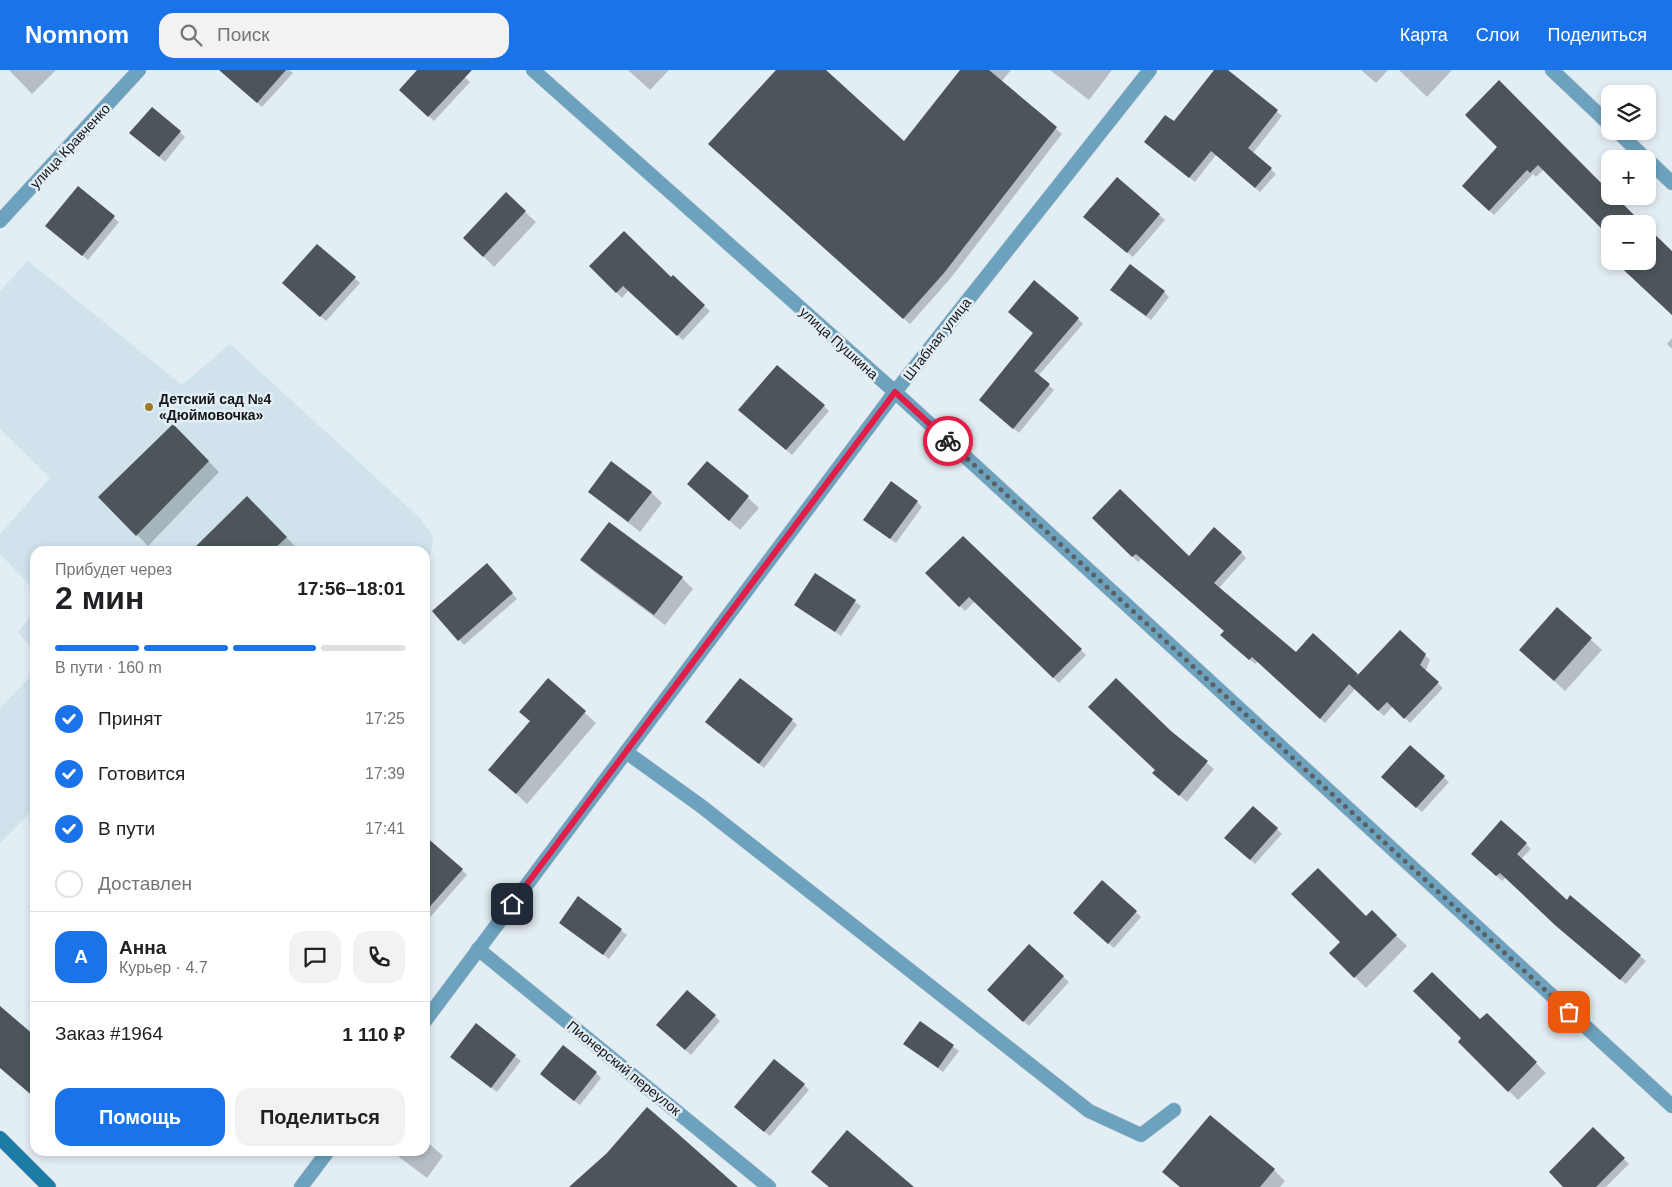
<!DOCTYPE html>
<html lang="ru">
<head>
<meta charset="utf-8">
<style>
  body { margin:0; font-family:Helvetica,sans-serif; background:#f2f2f2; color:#202124; height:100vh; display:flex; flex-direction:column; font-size:19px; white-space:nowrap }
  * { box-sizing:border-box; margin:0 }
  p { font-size:16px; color:#757577 }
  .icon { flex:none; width:28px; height:28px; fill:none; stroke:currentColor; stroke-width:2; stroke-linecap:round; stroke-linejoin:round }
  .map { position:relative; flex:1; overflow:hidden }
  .side { position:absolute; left:30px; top:476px; width:400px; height:610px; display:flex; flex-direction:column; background:#fff; border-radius:15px; box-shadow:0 2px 8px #0003 }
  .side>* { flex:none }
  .buttons { position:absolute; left:1601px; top:15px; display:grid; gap:10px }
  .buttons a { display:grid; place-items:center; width:55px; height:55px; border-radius:10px; background:#fff; box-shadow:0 2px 8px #0003; font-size:25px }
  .pin { position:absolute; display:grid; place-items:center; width:42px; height:42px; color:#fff; margin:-21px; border-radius:10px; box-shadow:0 2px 8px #0006 }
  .courier { position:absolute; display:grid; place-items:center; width:50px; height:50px; margin:-25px; border:4px solid #e11d48; border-radius:50%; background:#fff; color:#222; box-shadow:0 1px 6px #0007 }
  .headline em { font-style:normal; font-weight:700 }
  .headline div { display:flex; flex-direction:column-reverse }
  .headline { display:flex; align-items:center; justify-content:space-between; height:85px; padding:0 25px }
  h1 { font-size:32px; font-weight:700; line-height:38px }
  .bar { display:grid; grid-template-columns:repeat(4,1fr); gap:8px 5px; align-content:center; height:60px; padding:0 25px }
  .bar i { height:6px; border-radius:4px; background:#e0e0e0 }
  .bar .on { background:#1a73e8 }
  .bar p { grid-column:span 4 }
  .line { display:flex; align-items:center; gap:12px; padding:0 25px; border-top:1px solid #e0e0e0 }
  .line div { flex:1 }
  .round { display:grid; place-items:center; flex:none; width:52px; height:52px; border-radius:15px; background:#f2f2f2 }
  ol { padding:0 25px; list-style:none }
  li { display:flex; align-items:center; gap:15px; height:55px }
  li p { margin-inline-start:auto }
  li .icon { padding:5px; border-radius:50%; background:#1a73e8; color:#fff; stroke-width:4 }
  li:last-child { color:#757577 }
  li i { width:28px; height:28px; border:2px solid #e0e0e0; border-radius:50% }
  .button { display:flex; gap:10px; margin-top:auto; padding:10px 25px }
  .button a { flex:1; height:58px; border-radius:15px; background:#1a73e8; color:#fff; font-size:20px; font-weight:700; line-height:58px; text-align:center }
  .button a+a { background:#f2f2f2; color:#202124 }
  header { display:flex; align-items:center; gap:30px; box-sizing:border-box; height:70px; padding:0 25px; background:#1a73e8; color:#fff }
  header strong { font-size:24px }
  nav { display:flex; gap:28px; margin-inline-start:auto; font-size:18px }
  .search { width:350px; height:45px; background:#f2f2f2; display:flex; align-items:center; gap:12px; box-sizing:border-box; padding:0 18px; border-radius:15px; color:#757577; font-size:19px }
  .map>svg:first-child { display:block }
  .built { fill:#d0e2ec }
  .shadow { fill:#0003 }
  .building { fill:#4c555a }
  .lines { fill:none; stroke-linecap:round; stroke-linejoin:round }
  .service-casing { stroke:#c1cbd1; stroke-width:15 }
  .minor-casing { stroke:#c1cbd1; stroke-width:15 }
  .tertiary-casing { stroke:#c1cbd1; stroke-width:15 }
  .secondary-casing { stroke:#c1cbd1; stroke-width:15 }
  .service { stroke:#6da2be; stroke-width:14 }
  .minor { stroke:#6da2be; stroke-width:14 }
  .tertiary { stroke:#6da2be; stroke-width:14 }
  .secondary { stroke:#1c7ca6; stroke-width:14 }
  .done { stroke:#5a6164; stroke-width:5; stroke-dasharray:0 9 }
  .route { stroke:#e11d48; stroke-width:6 }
  .poi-dot { fill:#9f7926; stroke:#e3eef4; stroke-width:2 }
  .labels { text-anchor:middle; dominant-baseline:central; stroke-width:5; stroke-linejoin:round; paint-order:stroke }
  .street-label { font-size:14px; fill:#111517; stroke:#e3eef4 }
  .poi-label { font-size:14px; font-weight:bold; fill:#111517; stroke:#e3eef4; text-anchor:start }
</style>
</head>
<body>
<header>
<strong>Nomnom</strong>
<div class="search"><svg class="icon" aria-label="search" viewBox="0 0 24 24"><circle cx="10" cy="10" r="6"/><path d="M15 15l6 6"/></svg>Поиск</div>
<nav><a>Карта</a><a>Слои</a><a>Поделиться</a></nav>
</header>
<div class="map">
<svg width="1672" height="1117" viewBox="0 0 1672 1117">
  <rect width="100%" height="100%" fill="#e3eef4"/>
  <g class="built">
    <path d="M 28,191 L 182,315 L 230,274 L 421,449 L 433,466 L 431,484 L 425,495 L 425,481 L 35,481 L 35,521 L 0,484 L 0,464 L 50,408 L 0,359 L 0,221 Z"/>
    <path d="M 35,541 L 35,582 L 18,562 Z"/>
    <path d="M 35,602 L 35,738 L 0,773 L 0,638 Z"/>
  </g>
  <g class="shadow">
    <path d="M 9,0 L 56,0 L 32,24 Z"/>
    <path d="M 220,0 L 289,0 L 293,3 L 262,37 Z"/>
    <path d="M 419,0 L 457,0 L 470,12 L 434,51 L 400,20 Z"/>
    <path d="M 628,0 L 669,0 L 650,20 Z"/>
    <path d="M 777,0 L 824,0 L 904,73 L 962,0 L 1011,0 L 1001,12 L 1062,64 L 950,209 L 910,254 L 716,80 Z"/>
    <path d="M 1050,0 L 1112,0 L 1089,30 Z"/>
    <path d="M 1216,0 L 1226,0 L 1282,46 L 1253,83 L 1276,104 L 1260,122 L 1216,85 L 1195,112 L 1145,72 L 1174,53 Z"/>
    <path d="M 1361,0 L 1388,0 L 1376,13 Z"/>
    <path d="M 1399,0 L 1452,0 L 1427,27 Z"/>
    <path d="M 180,62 L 185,67 L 165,92 L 136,68 Z"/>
    <path d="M 1499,77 L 1610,123 L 1610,165 L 1544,99 L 1536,107 L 1533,104 L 1494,145 L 1468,121 Z"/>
    <path d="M 1117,109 L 1165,150 L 1133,187 L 1090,152 Z"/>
    <path d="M 78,118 L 119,152 L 88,190 L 52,161 Z"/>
    <path d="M 525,142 L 536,152 L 494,197 L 476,179 Z"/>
    <path d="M 1648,160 L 1672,183 L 1672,223 L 1648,191 Z"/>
    <path d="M 317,175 L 360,213 L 326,251 L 289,218 Z"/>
    <path d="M 591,196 L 671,209 L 710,241 L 683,270 L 629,220 L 622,228 Z"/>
    <path d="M 1164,222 L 1169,227 L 1151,250 L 1117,225 Z"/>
    <path d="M 1078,249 L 1083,254 L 1038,306 L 1054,320 L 1019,363 L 980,330 Z"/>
    <path d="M 1672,268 L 1672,279 L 1667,274 Z"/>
    <path d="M 824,336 L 829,341 L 792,385 L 745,345 Z"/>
    <path d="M 173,355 L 219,402 L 148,476 L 100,427 Z"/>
    <path d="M 708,392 L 759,438 L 740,460 L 688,414 Z"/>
    <path d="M 590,422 L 651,422 L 662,433 L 640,462 Z"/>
    <path d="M 247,428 L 297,478 L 294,481 L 195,481 Z"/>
    <path d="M 917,432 L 922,437 L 896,473 L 870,455 Z"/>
    <path d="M 1093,448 L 1189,488 L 1241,482 L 1246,488 L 1219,518 L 1296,583 L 1313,565 L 1358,606 L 1425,585 L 1430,590 L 1425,602 L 1443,618 L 1410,653 L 1393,636 L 1384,646 L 1355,619 L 1325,653 L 1258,591 L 1255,594 L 1227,570 L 1225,561 L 1142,488 L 1138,492 Z"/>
    <path d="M 963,467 L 1086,585 L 1059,613 L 975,531 L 965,541 L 927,503 Z"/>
    <path d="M 582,490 L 682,508 L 693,519 L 665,555 L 593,501 Z"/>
    <path d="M 492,499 L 517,529 L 464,575 L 433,541 Z"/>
    <path d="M 815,505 L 861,536 L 841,566 L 795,535 Z"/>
    <path d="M 1558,539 L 1602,580 L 1565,621 L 1521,580 Z"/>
    <path d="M 548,610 L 596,653 L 527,734 L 490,700 L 531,652 L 521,642 Z"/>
    <path d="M 792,650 L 797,655 L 764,698 L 712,658 Z"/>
    <path d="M 1170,662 L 1214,699 L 1187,732 L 1154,703 Z"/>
    <path d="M 1410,677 L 1449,712 L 1422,742 L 1388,712 Z"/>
    <path d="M 1277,759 L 1282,764 L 1255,794 L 1231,773 Z"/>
    <path d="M 1526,774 L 1531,779 L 1521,789 L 1567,831 L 1570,827 L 1646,891 L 1626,914 L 1563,861 L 1506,807 L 1502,811 L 1478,789 Z"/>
    <path d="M 425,787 L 462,800 L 467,805 L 425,853 Z"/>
    <path d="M 1102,812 L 1141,847 L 1114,878 L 1079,848 Z"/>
    <path d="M 579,828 L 627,865 L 609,889 L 561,853 Z"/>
    <path d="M 1372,842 L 1407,876 L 1366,918 L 1331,883 Z"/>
    <path d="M 1029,876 L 1069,912 L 1029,956 L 994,925 Z"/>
    <path d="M 1487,944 L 1546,1003 L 1518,1030 L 1459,972 Z"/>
    <path d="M 715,946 L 720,951 L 691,985 L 663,960 Z"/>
    <path d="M 920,953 L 959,981 L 943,1002 L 905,974 Z"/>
    <path d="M 476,955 L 521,991 L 497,1022 L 457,992 Z"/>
    <path d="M 596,1003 L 601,1008 L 580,1035 L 546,1009 Z"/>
    <path d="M 804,1015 L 809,1020 L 770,1066 L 740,1042 Z"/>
    <path d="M 1210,1047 L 1274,1100 L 1285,1111 L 1280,1117 L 1180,1117 L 1175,1113 L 1164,1102 Z"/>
    <path d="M 1593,1059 L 1629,1094 L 1606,1117 L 1565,1117 Z"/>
    <path d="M 425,1070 L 443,1086 L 427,1108 L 391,1081 L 425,1081 Z"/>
  </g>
  <g class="building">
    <path d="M 219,0 L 286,0 L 257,33 Z"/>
    <path d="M 417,0 L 472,0 L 428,47 L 399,20 Z"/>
    <path d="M 776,0 L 826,0 L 904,71 L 960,0 L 989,0 L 1057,57 L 944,203 L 903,249 L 708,74 Z"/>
    <path d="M 1214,0 L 1228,0 L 1278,40 L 1248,78 L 1272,98 L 1255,118 L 1211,81 L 1189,108 L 1144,72 L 1165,45 L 1174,51 Z"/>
    <path d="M 1499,10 L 1610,122 L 1610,126 L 1615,126 L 1643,154 L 1610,154 L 1610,167 L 1538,95 L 1530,103 L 1527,100 L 1489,141 L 1462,116 L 1497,77 L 1465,45 Z"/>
    <path d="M 152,37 L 181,61 L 159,87 L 129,63 Z"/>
    <path d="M 1117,107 L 1160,144 L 1127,183 L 1083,147 Z"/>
    <path d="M 78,116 L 115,146 L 82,186 L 45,156 Z"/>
    <path d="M 506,122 L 526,141 L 483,187 L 463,168 Z"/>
    <path d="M 1648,158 L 1672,181 L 1672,245 L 1614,191 L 1648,191 Z"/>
    <path d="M 624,161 L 671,207 L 673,205 L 705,235 L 677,266 L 623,216 L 616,223 L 589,196 Z"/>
    <path d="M 317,174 L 356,207 L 320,247 L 282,213 Z"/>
    <path d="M 1130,194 L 1165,221 L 1146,246 L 1110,220 Z"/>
    <path d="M 1034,210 L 1079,248 L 1034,301 L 1050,314 L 1013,359 L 979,330 L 1033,263 L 1008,242 Z"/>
    <path d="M 777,295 L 825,335 L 786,380 L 738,340 Z"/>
    <path d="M 173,354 L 209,391 L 136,466 L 98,427 Z"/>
    <path d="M 611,391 L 652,422 L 628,452 L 588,422 Z"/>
    <path d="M 707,391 L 749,426 L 729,451 L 687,414 Z"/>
    <path d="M 891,411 L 918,431 L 890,469 L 863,450 Z"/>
    <path d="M 1120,419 L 1189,486 L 1214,457 L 1242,482 L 1214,513 L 1296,582 L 1313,563 L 1358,604 L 1354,609 L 1400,560 L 1426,584 L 1420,595 L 1439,612 L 1404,649 L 1387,632 L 1378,641 L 1349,614 L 1320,649 L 1252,587 L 1249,590 L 1220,565 L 1224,561 L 1136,484 L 1132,487 L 1092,448 Z"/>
    <path d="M 247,426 L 287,467 L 272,481 L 191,481 Z"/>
    <path d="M 609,452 L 683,507 L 654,545 L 580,490 Z"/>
    <path d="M 963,466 L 1082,579 L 1053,608 L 969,527 L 959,537 L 925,503 Z"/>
    <path d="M 487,493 L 513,523 L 458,571 L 432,541 Z"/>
    <path d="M 815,503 L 856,530 L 835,562 L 794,535 Z"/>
    <path d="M 1557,537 L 1592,568 L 1554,611 L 1519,580 Z"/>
    <path d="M 548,608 L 586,641 L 516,724 L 488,700 L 530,651 L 519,642 Z"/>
    <path d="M 740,608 L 793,649 L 759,694 L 705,652 Z"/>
    <path d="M 1116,608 L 1171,661 L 1208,691 L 1179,726 L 1152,703 L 1155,700 L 1088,637 Z"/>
    <path d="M 1410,675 L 1445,706 L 1416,738 L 1381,707 Z"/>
    <path d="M 1253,736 L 1278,758 L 1250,790 L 1224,768 Z"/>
    <path d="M 1501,750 L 1527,773 L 1517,784 L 1567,830 L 1570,825 L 1641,885 L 1620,910 L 1556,856 L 1500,803 L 1496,806 L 1471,784 Z"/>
    <path d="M 425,766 L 463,799 L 425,842 Z"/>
    <path d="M 1318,798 L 1366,846 L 1372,840 L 1397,865 L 1354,908 L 1329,883 L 1340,872 L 1291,824 Z"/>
    <path d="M 1102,810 L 1137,841 L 1108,874 L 1073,843 Z"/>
    <path d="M 578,826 L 622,859 L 603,885 L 559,853 Z"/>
    <path d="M 1029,874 L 1064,906 L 1023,952 L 987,920 Z"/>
    <path d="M 1432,902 L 1480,949 L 1487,943 L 1537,992 L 1508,1022 L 1458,972 L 1461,968 L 1413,921 Z"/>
    <path d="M 687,920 L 716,945 L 685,980 L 656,955 Z"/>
    <path d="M 0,936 L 35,966 L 35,1028 L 0,998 Z"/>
    <path d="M 920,951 L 954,975 L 938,998 L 903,974 Z"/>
    <path d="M 476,953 L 516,985 L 491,1018 L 450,987 Z"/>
    <path d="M 563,975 L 597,1002 L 574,1031 L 540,1004 Z"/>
    <path d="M 774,989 L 805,1014 L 764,1062 L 734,1037 Z"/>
    <path d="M 647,1037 L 677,1063 L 738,1117 L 569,1117 L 607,1083 Z"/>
    <path d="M 1210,1045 L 1275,1099 L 1260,1117 L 1180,1117 L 1162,1102 Z"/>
    <path d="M 1593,1057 L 1625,1088 L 1596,1117 L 1563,1117 L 1549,1102 Z"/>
    <path d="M 847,1060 L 914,1117 L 829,1117 L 811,1102 Z"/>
  </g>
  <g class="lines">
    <g class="service-casing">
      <path id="service" d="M 626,682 L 701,736 L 1089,1041 L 1141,1065 L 1174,1040"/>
    </g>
    <g class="minor-casing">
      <g id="minor">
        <path d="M 533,0 L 895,322 L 1672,1036"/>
        <path d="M 478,879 L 769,1117"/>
        <path d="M 425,951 L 895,322 L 1150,0"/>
        <path d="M 301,1117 L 328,1081"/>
      </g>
    </g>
    <g class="tertiary-casing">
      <g id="tertiary">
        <path d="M 1552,0 L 1610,55"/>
        <path d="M 1617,61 L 1646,89"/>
        <path d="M 1648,90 L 1672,113"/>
        <path d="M 0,151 L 139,0"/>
      </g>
    </g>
    <g class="secondary-casing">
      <path id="secondary" d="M 0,1068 L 49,1117"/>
    </g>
    <use href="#service" class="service"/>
    <use href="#minor" class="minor"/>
    <use href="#tertiary" class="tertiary"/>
    <use href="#secondary" class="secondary"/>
  </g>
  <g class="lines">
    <path class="done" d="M 948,371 L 1569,942"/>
    <path class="route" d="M 512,834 L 895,322 L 948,371"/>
  </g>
  <circle class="poi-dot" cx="149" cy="337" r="5"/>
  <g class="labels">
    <g class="street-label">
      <text transform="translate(70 76) rotate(-47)">улица Кравченко</text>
      <text transform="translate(937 269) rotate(-52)">Штабная улица</text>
      <text transform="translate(839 273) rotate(42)">улица Пушкина</text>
      <text transform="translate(624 998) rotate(39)">Пионерский переулок</text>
    </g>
    <g class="poi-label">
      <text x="159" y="329">Детский сад №4<tspan x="159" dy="16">«Дюймовочка»</tspan></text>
    </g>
  </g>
</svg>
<div class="buttons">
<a><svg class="icon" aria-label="layers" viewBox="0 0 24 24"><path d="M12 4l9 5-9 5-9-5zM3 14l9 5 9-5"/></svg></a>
<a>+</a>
<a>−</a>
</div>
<div class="pin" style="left:1569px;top:942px;background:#ea580c"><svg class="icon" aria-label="bag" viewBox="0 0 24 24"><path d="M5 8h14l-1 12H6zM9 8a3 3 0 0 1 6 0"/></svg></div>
<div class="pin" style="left:512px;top:834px;background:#1f2937"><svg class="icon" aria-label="home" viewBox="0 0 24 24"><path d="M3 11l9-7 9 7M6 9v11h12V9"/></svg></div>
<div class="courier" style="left:948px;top:371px"><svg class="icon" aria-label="bike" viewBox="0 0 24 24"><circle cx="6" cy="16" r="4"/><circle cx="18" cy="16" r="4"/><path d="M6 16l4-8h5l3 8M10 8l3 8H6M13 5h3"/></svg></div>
<section class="side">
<div class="headline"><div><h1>2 мин</h1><p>Прибудет через</p></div><em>17:56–18:01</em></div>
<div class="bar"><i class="on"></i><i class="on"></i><i class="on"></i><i></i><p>В пути · 160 m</p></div>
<ol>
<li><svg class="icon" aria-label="check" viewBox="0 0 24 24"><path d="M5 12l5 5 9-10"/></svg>Принят<p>17:25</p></li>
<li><svg class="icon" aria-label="check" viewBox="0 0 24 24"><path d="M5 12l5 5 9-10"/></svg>Готовится<p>17:39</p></li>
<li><svg class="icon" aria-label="check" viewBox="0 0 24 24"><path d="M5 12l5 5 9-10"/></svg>В пути<p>17:41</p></li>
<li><i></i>Доставлен</li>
</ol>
<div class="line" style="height:90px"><b class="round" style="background:#1a73e8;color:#fff">А</b><div><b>Анна</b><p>Курьер · 4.7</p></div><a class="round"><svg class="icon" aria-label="chat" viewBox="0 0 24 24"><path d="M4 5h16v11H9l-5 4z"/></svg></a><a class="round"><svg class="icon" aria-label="phone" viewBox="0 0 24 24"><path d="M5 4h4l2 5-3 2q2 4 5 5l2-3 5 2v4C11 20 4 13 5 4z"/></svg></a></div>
<div class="line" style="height:65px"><div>Заказ #1964</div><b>1 110 ₽</b></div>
<div class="button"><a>Помощь</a><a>Поделиться</a></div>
</section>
</div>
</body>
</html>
